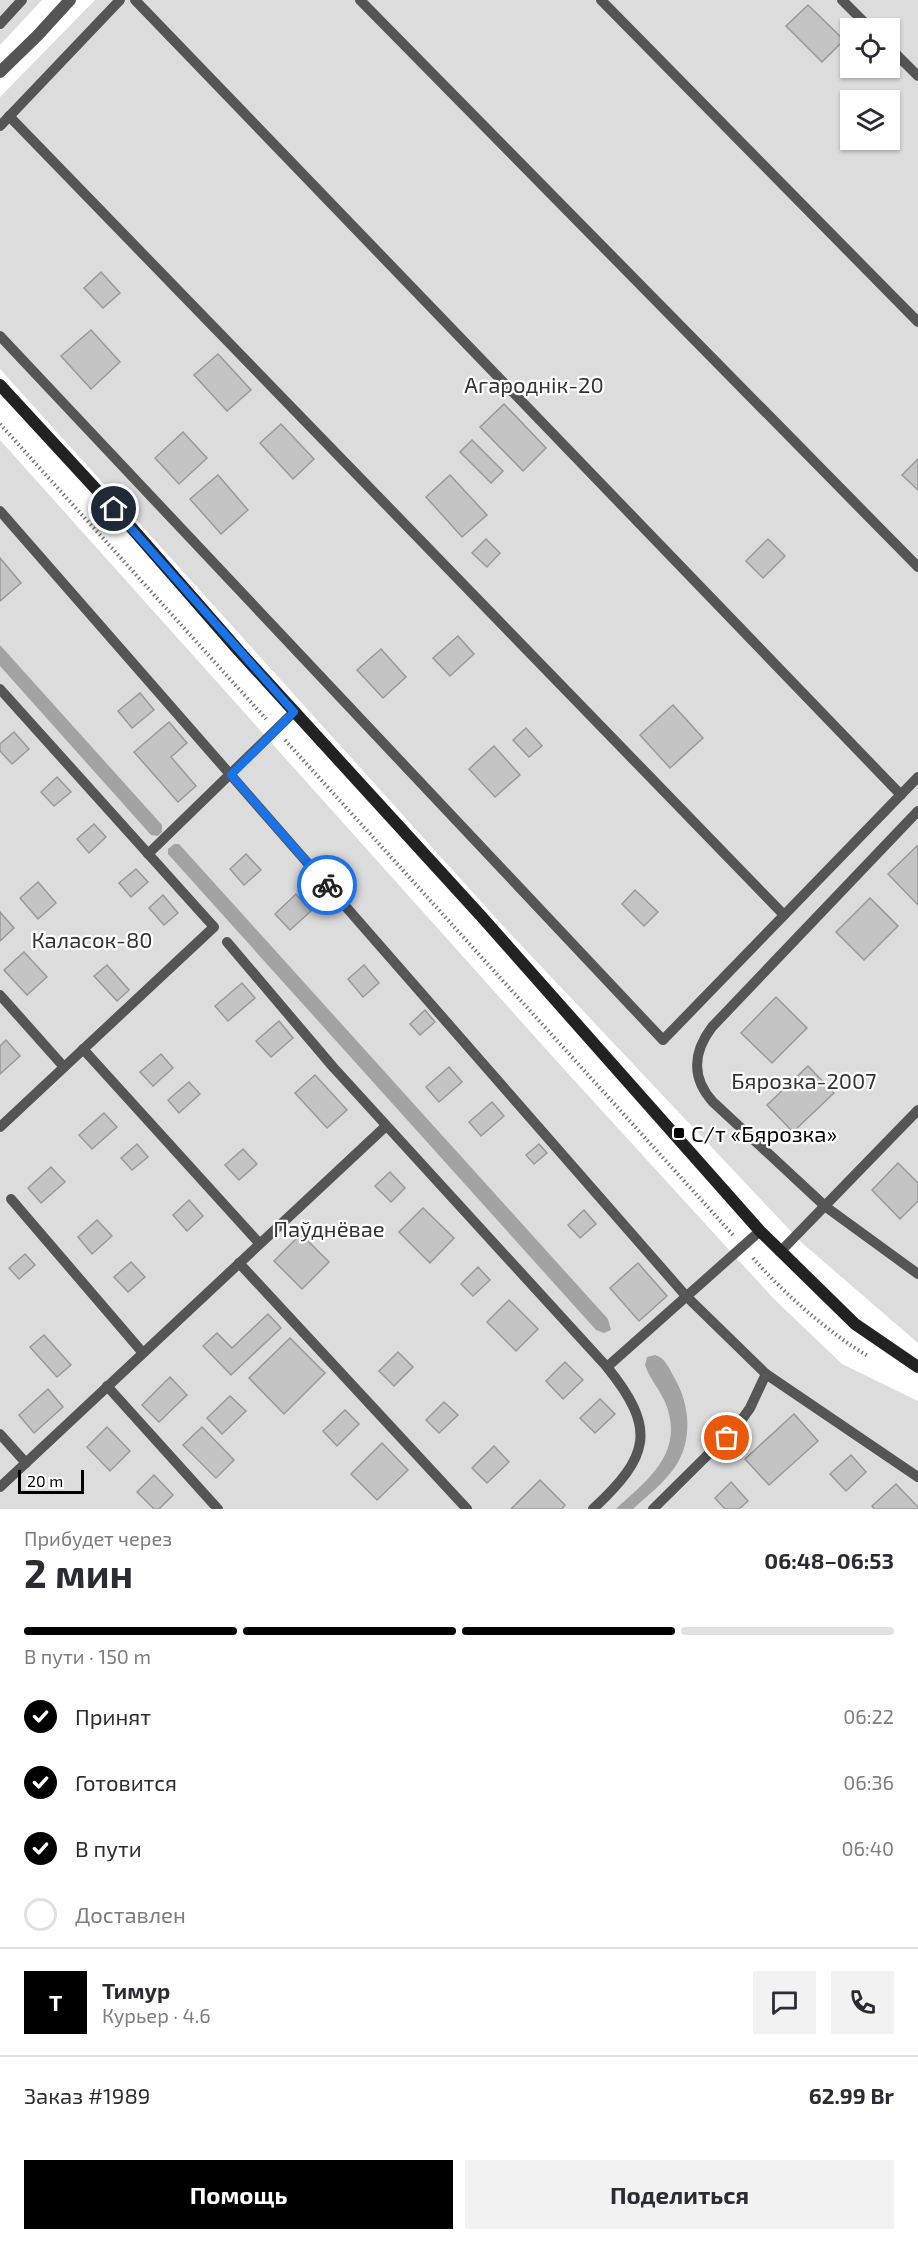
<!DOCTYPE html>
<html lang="ru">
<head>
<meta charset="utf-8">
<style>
  body { margin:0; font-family:"Exo 2",sans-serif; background:#f2f2f3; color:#2b2b33; height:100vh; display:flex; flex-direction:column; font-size:22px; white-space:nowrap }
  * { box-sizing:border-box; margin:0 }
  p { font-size:20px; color:#7c7c81 }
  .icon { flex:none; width:33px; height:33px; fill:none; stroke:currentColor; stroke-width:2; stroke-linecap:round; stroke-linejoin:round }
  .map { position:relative; height:1509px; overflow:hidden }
  .side { display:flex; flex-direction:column; background:#fff; flex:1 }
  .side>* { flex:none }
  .controls { position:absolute; left:840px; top:18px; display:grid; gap:12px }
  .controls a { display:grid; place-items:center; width:60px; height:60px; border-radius:0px; background:#fff; box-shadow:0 2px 4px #0004; font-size:30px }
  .scale { position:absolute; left:18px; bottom:15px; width:66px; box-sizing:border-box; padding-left:6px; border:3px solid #000; border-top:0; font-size:16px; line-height:21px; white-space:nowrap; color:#000; -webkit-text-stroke:4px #fff; paint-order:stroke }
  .pin { position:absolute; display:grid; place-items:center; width:51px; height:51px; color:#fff; margin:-26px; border:3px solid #fff; border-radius:50%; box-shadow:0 2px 6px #0007 }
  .courier { position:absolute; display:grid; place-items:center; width:60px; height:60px; margin:-30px; border:4px solid #1a73e8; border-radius:50%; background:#fff; color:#222; box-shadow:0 2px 8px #0007 }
  .headline em { font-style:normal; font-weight:700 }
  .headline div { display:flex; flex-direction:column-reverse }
  .headline { display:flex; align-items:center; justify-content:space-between; height:102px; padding:0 24px }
  h1 { font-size:39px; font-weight:700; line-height:45px }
  .bar { display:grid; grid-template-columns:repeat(4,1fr); gap:9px 6px; align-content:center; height:72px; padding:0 24px }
  .bar i { height:8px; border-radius:4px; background:#e1e1e2 }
  .bar .on { background:#000 }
  .bar p { grid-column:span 4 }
  .line { display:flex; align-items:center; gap:15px; padding:0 24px; border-top:2px solid #e1e1e2 }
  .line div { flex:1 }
  .round { display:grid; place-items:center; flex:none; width:63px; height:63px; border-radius:0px; background:#f2f2f3 }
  ol { padding:0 24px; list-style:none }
  li { display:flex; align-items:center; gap:18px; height:66px }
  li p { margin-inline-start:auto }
  li .icon { padding:6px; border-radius:50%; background:#000; color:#fff; stroke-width:4 }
  li:last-child { color:#7c7c81 }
  li i { width:33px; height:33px; border:3px solid #e1e1e2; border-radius:50% }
  .button { display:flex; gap:12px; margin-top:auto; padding:12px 24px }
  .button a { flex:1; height:69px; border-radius:0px; background:#000; color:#fff; font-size:24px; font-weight:700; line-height:69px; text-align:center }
  .button a+a { background:#f2f2f3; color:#2b2b33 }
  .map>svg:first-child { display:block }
  .green { fill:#dcdcdc; fill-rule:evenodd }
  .water { fill:#a3a3a3 }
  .building { fill:#c4c4c4; stroke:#999; stroke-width:1.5 }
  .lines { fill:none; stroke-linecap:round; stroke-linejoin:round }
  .path { stroke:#777; stroke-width:4; stroke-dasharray:1.5 3; stroke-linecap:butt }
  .lane { stroke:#555; stroke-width:10 }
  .street { stroke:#555; stroke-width:12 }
  .secondary { stroke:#222; stroke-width:12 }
  .done { stroke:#595959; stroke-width:6; stroke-dasharray:0 10.8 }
  .route { stroke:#1a73e8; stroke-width:8 }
  .poi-dot { fill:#000; stroke:#fff; stroke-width:2 }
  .labels { text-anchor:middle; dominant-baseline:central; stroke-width:4.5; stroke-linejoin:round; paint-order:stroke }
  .park-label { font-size:22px; fill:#333; stroke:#fff }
  .poi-label { font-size:22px; fill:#000; stroke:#fff; text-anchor:start }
</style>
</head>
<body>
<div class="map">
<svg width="918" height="1509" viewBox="0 0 918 1509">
  <rect width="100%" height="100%" fill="#fff"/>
  <g class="green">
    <path d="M 0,0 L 42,0 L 0,45 Z"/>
    <path d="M 95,0 L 918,0 L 918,1343 L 801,1242 L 505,928 L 0,369 L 0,97 ZM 850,28 L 890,28 L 890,68 L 850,68 ZM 850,100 L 890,100 L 890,140 L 850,140 Z"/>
    <path d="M 0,440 L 562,1067 L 774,1299 L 842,1364 L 918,1401 L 918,1509 L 0,1509 Z"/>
  </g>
  <g class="water">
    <path d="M 0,645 L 162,825 L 162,832 L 158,836 L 151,835 L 0,666 Z"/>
    <path d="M 174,844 L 179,844 L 608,1319 L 611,1330 L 604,1333 L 596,1330 L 168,854 L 168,849 Z"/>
    <path d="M 655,1355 C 665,1357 670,1370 675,1379 C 690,1405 693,1441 675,1467 C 664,1483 647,1496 633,1509 L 616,1509 C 647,1480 683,1455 667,1407 C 662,1392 650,1380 645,1365 L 647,1357 Z"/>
  </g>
  <g class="building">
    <path d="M 808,5 L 844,40 L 822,62 L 786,26 Z"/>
    <path d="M 101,272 L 120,293 L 103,308 L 84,288 Z"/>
    <path d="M 91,330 L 120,362 L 91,389 L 61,356 Z"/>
    <path d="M 218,354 L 251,390 L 227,411 L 194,375 Z"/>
    <path d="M 504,404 L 546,448 L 523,471 L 480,427 Z"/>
    <path d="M 281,424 L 314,459 L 293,479 L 260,443 Z"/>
    <path d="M 183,432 L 207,458 L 179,484 L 155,458 Z"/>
    <path d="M 472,440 L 503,471 L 491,483 L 460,452 Z"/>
    <path d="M 918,459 L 918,490 L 902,475 Z"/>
    <path d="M 218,475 L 248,510 L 221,534 L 190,499 Z"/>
    <path d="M 450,475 L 487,515 L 462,537 L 426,497 Z"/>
    <path d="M 486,539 L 500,553 L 487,567 L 472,553 Z"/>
    <path d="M 768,539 L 785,556 L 763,578 L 746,561 Z"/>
    <path d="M 0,558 L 21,583 L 0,601 Z"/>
    <path d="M 458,636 L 474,654 L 450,676 L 433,658 Z"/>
    <path d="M 381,649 L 406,677 L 383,698 L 357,670 Z"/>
    <path d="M 140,693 L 154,710 L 132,728 L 118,711 Z"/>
    <path d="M 673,705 L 703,738 L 670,768 L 640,735 Z"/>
    <path d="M 169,722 L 187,743 L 171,757 L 196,786 L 178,802 L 134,752 Z"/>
    <path d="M 526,728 L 542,746 L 529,757 L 513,740 Z"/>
    <path d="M 14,732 L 29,749 L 12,764 L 0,751 L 0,744 Z"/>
    <path d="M 494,746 L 520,775 L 495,797 L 469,769 Z"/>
    <path d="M 57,777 L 71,792 L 54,806 L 41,792 Z"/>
    <path d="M 94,824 L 106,837 L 89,853 L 77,839 Z"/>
    <path d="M 917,846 L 918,847 L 918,905 L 888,874 Z"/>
    <path d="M 246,854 L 261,870 L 244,885 L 230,869 Z"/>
    <path d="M 136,869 L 148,882 L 131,897 L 119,883 Z"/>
    <path d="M 38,882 L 56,903 L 38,919 L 20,898 Z"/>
    <path d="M 635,890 L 658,912 L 644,926 L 622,904 Z"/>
    <path d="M 296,894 L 311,911 L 290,930 L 275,914 Z"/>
    <path d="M 163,895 L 178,913 L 164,925 L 149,908 Z"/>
    <path d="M 870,898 L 898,926 L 864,960 L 836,932 Z"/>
    <path d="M 0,912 L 14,928 L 0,941 Z"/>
    <path d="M 24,952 L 47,977 L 27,995 L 4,970 Z"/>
    <path d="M 107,965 L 129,990 L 117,1001 L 94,976 Z"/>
    <path d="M 364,965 L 379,983 L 363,997 L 348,979 Z"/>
    <path d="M 242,983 L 255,998 L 228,1021 L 215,1006 Z"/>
    <path d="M 776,997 L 807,1028 L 772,1063 L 741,1033 Z"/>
    <path d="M 425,1010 L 435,1022 L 420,1035 L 410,1024 Z"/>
    <path d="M 279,1021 L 293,1038 L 271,1057 L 256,1041 Z"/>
    <path d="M 6,1040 L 20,1056 L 0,1074 L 0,1046 Z"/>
    <path d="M 161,1054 L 173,1068 L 153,1086 L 140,1072 Z"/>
    <path d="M 808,1066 L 834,1093 L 793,1132 L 767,1105 Z"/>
    <path d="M 449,1067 L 462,1082 L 439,1102 L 426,1087 Z"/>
    <path d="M 315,1075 L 347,1110 L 327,1128 L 295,1093 Z"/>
    <path d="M 189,1082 L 200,1094 L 179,1113 L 168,1100 Z"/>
    <path d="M 492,1102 L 504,1116 L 481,1136 L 469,1122 Z"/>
    <path d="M 104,1113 L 117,1127 L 92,1149 L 79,1135 Z"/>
    <path d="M 137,1144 L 148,1157 L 132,1170 L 121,1158 Z"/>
    <path d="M 539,1144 L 547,1153 L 534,1164 L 526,1155 Z"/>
    <path d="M 243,1149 L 257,1164 L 239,1180 L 225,1165 Z"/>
    <path d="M 898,1163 L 918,1183 L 918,1201 L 900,1219 L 872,1190 Z"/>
    <path d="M 51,1167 L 65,1182 L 41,1203 L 28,1188 Z"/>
    <path d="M 390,1172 L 405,1188 L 391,1202 L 375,1186 Z"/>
    <path d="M 189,1200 L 203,1216 L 187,1231 L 173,1215 Z"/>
    <path d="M 423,1208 L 454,1238 L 430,1263 L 399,1232 Z"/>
    <path d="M 584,1210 L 596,1224 L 580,1238 L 568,1225 Z"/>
    <path d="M 97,1220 L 112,1236 L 92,1254 L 78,1237 Z"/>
    <path d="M 301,1234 L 329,1262 L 302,1289 L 274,1261 Z"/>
    <path d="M 25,1254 L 35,1265 L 19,1279 L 9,1268 Z"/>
    <path d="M 131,1262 L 145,1277 L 128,1292 L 114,1277 Z"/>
    <path d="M 638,1263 L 667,1296 L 639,1321 L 610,1288 Z"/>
    <path d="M 478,1267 L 490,1280 L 473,1296 L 461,1284 Z"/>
    <path d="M 509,1300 L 538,1329 L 516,1351 L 487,1322 Z"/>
    <path d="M 268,1314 L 281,1328 L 231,1375 L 203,1346 L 217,1333 L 232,1348 Z"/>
    <path d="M 44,1335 L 71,1365 L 57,1377 L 30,1347 Z"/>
    <path d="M 290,1338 L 325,1373 L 284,1414 L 249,1378 Z"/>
    <path d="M 398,1352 L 413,1367 L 394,1386 L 379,1371 Z"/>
    <path d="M 565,1362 L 583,1380 L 563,1399 L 546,1381 Z"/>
    <path d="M 170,1377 L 187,1395 L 159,1422 L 142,1405 Z"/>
    <path d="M 48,1389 L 63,1407 L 34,1433 L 19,1415 Z"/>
    <path d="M 230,1396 L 246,1411 L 222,1434 L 207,1418 Z"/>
    <path d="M 600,1399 L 615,1414 L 595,1433 L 580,1418 Z"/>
    <path d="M 444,1402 L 458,1415 L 439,1433 L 426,1420 Z"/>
    <path d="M 345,1410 L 359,1424 L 337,1446 L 323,1431 Z"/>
    <path d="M 794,1414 L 818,1441 L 769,1485 L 745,1459 Z"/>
    <path d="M 107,1427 L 130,1451 L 110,1471 L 87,1447 Z"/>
    <path d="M 202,1427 L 234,1460 L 216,1478 L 183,1445 Z"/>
    <path d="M 382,1443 L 408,1470 L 377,1500 L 351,1474 Z"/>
    <path d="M 494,1446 L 509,1462 L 487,1483 L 472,1468 Z"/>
    <path d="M 851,1455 L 866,1472 L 846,1491 L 830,1474 Z"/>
    <path d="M 154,1475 L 173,1495 L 159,1509 L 154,1509 L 137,1492 Z"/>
    <path d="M 540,1480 L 565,1505 L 562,1509 L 511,1509 Z"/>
    <path d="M 731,1482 L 748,1501 L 739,1509 L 725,1509 L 715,1498 Z"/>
    <path d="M 896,1484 L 918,1507 L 918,1509 L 874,1509 L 872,1506 Z"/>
  </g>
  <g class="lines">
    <g class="path">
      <path d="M 0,424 L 266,719"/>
      <path d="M 285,740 L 733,1235"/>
      <path d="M 753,1258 C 782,1292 830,1334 868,1356"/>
    </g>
    <g class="lane">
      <path d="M 135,0 L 901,795"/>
      <path d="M 360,0 L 918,567"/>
      <path d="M 601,0 L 918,322"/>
      <path d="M 842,0 L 870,28"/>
      <path d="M 0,24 L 22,0"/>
      <path d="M 890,48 L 918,76"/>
      <path d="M 9,116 L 784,915"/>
      <path d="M 0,126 L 120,0"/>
      <path d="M 0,336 L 663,1040 L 918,777"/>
      <path d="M 0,511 L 686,1296 L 766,1374 L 750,1408 L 738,1425 L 653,1509"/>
      <path d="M 0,689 L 214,927 L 0,1127"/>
      <path d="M 918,811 L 712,1027 C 693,1052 691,1078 713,1102 L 826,1207 L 918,1274"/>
      <path d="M 148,854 L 294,712"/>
      <path d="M 227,942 L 333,1067 L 607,1367"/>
      <path d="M 0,995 L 64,1067"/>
      <path d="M 83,1049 L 259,1243"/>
      <path d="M 11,1199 L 143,1353"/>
      <path d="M 780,1252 L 918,1110"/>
      <path d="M 239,1263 L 467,1509"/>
      <path d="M 766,1374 L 918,1477"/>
      <path d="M 107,1386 L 218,1509"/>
      <path d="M 0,1434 L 26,1463"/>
      <path d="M 0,1487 L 386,1126"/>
      <path d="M 593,1509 C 650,1456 657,1429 607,1367 L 760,1231"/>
    </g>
    <path class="street" d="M 0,72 L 38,35 L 70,0"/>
    <path class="secondary" d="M 0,385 L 130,526 L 239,651 L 481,916 L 760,1231 L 855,1324 L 918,1367"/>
  </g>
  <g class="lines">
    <path class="done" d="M 327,885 L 686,1296 L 766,1374 L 750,1408 L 727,1438"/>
    <path class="route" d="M 114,509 L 294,712 L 231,775 L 327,885"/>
  </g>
  <rect class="poi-dot" x="673" y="1127" width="12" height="12" rx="3"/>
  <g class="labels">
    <g class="park-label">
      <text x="534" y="384">Агароднік-20</text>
      <text x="92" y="939">Каласок-80</text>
      <text x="804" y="1080">Бярозка-2007</text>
      <text x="329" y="1228">Паўднёвае</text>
    </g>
    <g class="poi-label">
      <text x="691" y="1133">С/т «Бярозка»</text>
    </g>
  </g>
</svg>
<div class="controls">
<a><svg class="icon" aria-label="locate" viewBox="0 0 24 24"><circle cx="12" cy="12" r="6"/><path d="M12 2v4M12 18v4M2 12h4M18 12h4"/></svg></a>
<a><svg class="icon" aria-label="layers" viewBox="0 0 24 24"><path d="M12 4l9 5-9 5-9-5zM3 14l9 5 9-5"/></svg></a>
</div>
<div class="scale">20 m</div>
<div class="pin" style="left:727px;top:1438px;background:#ea580c"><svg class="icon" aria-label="bag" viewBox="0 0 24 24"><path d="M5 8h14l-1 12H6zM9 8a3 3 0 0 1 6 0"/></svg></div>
<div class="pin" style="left:114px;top:509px;background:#1f2937"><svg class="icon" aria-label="home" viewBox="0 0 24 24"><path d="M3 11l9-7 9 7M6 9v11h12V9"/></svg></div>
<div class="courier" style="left:327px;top:885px"><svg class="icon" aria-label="bike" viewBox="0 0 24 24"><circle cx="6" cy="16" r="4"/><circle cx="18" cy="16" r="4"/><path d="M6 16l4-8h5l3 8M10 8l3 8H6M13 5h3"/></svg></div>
</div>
<section class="side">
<div class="headline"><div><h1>2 мин</h1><p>Прибудет через</p></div><em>06:48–06:53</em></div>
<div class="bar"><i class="on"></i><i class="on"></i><i class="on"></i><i></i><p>В пути · 150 m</p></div>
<ol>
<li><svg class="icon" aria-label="check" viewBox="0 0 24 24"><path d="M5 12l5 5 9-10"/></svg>Принят<p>06:22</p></li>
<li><svg class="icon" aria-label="check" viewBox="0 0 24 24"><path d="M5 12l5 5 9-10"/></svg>Готовится<p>06:36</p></li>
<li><svg class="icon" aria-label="check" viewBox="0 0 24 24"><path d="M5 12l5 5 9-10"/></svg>В пути<p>06:40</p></li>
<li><i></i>Доставлен</li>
</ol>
<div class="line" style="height:108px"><b class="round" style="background:#000;color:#fff">Т</b><div><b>Тимур</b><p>Курьер · 4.6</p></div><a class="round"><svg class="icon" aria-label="chat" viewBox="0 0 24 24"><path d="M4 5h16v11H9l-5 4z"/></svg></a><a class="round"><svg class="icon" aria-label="phone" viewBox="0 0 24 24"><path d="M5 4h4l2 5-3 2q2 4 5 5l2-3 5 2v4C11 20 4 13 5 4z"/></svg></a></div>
<div class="line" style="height:78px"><div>Заказ #1989</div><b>62.99 Br</b></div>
<div class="button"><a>Помощь</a><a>Поделиться</a></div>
</section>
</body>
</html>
